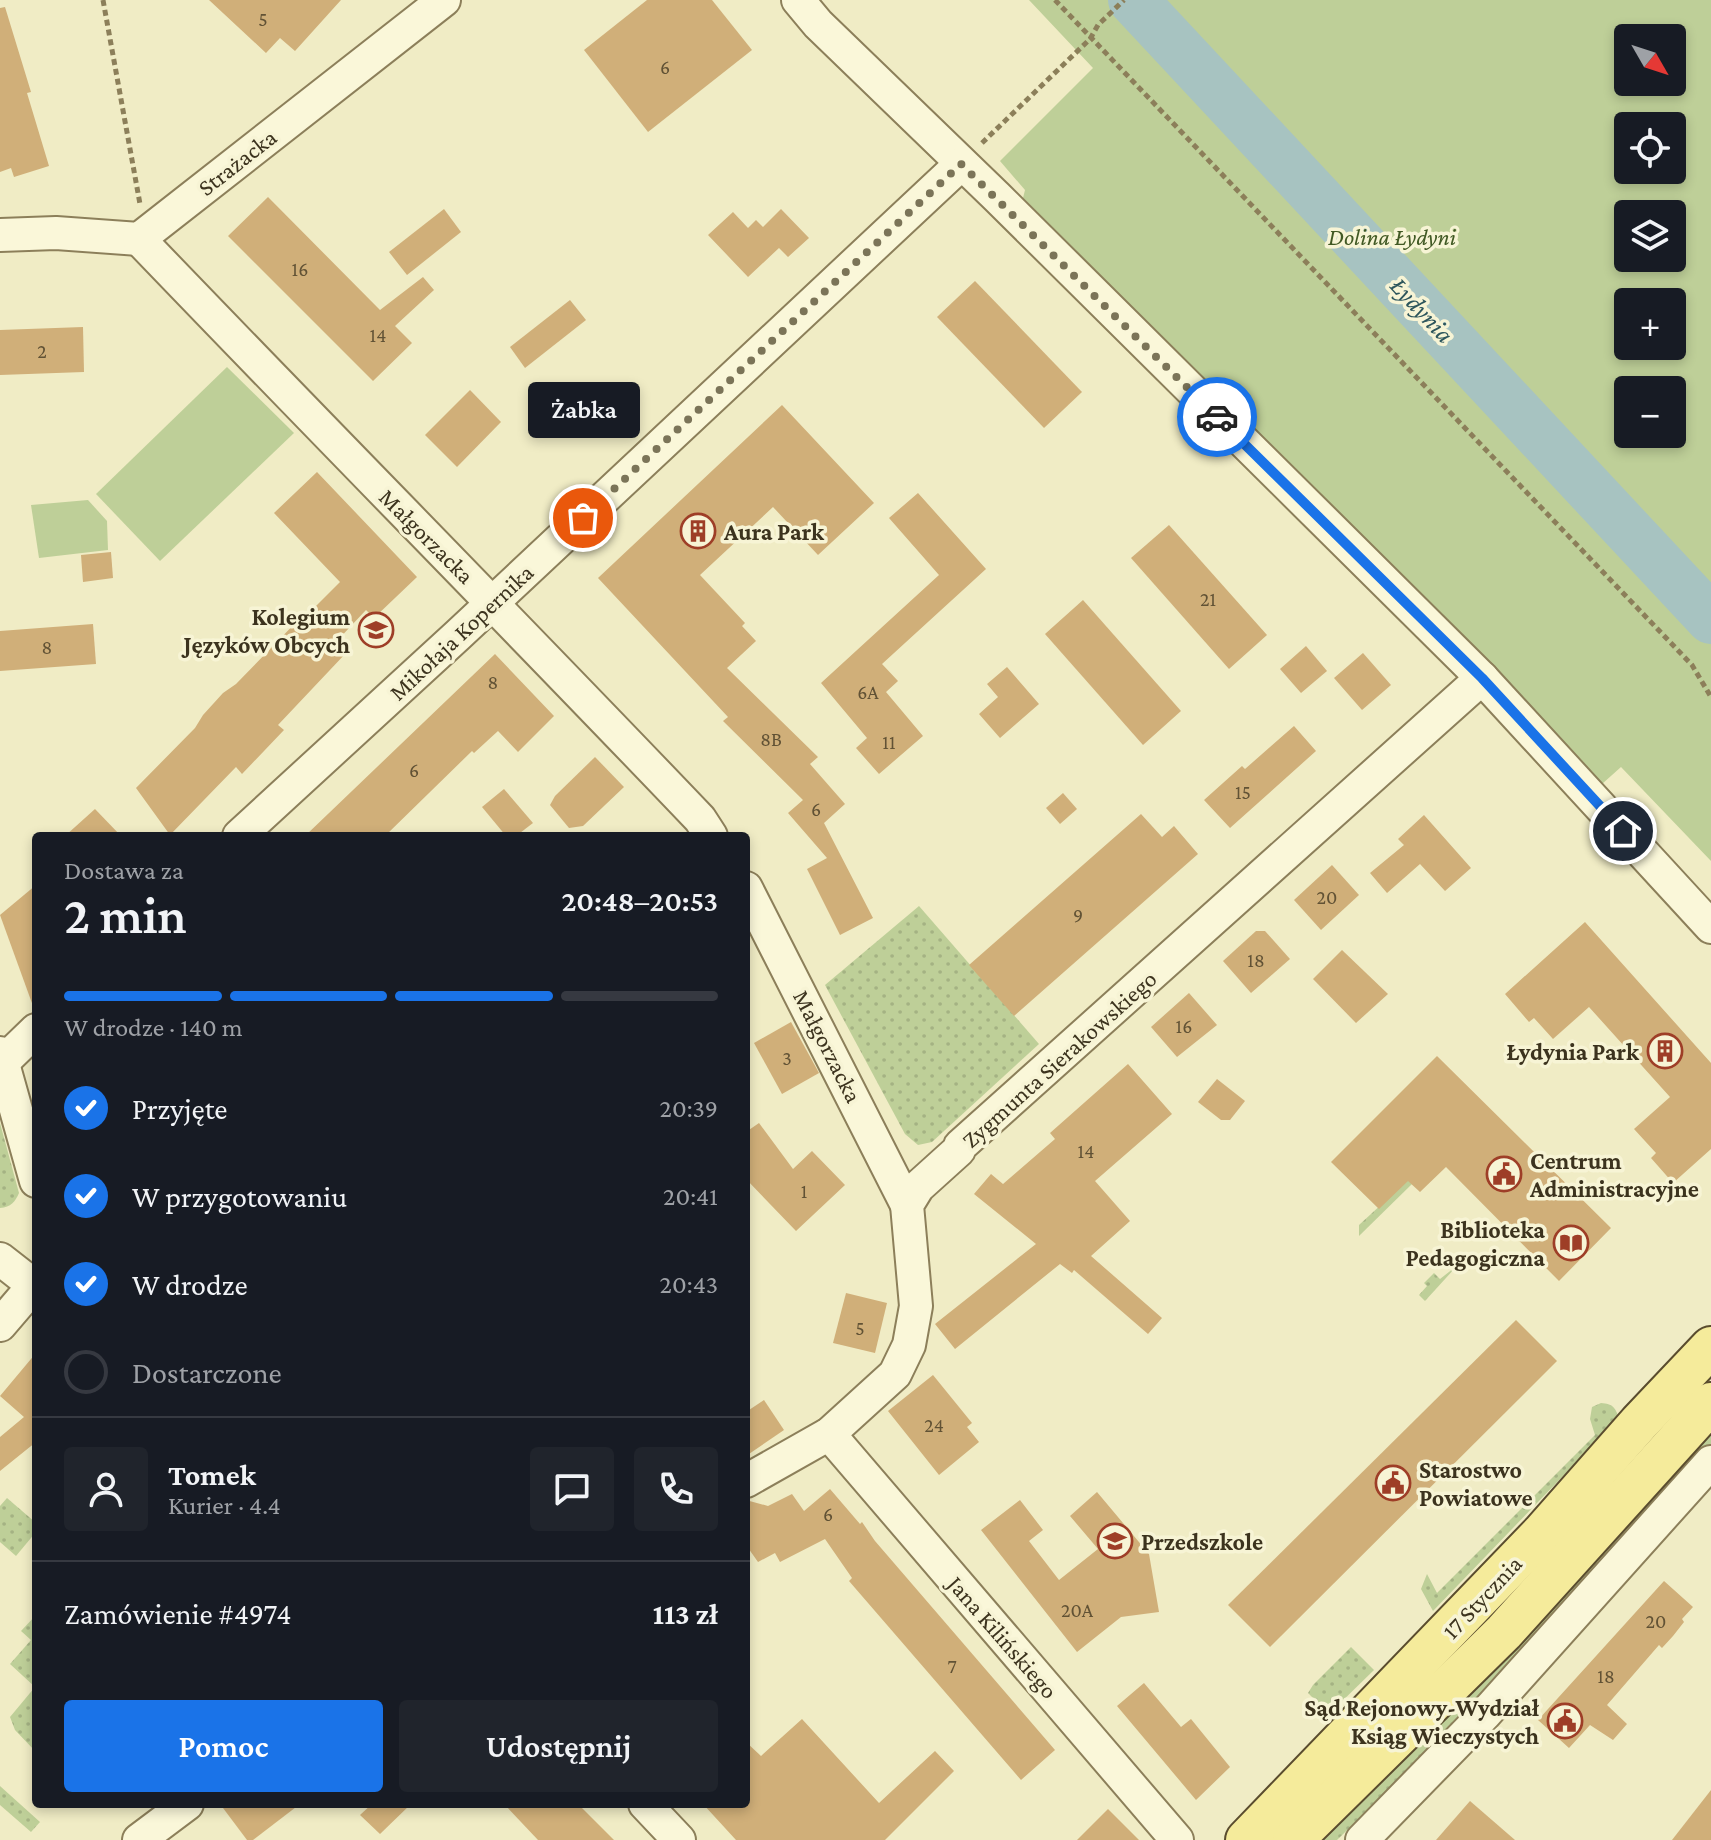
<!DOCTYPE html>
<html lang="pl">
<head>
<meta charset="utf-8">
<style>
  body { margin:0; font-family:"Crimson Pro",serif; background:#20242c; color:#f1f3f6; height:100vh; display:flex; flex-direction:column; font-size:30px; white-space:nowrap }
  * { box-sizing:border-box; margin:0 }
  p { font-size:26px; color:#9ea1a6 }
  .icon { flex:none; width:44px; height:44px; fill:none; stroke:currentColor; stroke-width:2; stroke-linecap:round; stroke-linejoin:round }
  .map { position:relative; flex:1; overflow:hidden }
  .panel { position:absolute; left:32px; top:832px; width:718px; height:976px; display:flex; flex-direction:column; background:#171b24; border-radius:8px; box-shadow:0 4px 12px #0003 }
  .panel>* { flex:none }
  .needle { width:52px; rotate:129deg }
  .tools { position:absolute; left:1614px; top:24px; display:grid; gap:16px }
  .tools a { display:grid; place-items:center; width:72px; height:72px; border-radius:8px; background:#171b24; box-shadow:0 4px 12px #0003; font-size:40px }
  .pin { position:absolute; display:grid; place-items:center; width:68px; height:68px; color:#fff; margin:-34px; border:4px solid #fff; border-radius:50%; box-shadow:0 2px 8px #0007 }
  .courier { position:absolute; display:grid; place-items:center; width:80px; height:80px; margin:-40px; border:6px solid #1a73e8; border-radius:50%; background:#fff; color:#222; box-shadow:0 2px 10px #0007 }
  .bubble { position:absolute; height:56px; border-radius:8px; background:#171b24; box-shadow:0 4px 12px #0003; font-size:26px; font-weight:600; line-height:56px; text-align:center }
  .summary em { font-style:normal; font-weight:600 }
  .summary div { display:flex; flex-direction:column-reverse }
  .summary { display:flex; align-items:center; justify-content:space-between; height:136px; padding:0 32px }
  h1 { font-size:52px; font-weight:600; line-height:60px }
  .bar { display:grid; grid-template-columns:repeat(4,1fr); gap:12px 8px; align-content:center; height:96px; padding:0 32px }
  .bar i { height:10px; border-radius:6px; background:#363941 }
  .bar .active { background:#1a73e8 }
  .bar p { grid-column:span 4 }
  .line { display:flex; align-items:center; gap:20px; padding:0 32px; border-top:2px solid #363941 }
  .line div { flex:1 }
  .round { display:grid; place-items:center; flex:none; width:84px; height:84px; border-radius:8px; background:#20242c }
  ol { padding:0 32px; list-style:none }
  li { display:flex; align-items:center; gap:24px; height:88px }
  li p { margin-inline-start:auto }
  li .icon { padding:8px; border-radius:50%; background:#1a73e8; color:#fff; stroke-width:4 }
  li:last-child { color:#9ea1a6 }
  li i { width:44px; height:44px; border:4px solid #363941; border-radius:50% }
  .primary-button { display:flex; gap:16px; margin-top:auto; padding:16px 32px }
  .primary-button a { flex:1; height:92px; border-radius:8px; background:#1a73e8; color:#fff; font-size:32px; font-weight:600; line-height:92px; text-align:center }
  .primary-button a+a { background:#20242c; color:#f1f3f6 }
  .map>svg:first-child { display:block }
  .grass { fill:url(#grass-dots) }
  .park { fill:#becf98; fill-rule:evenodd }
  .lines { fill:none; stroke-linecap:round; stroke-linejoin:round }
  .stream { stroke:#6c9391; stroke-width:8 }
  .river { stroke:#a7c3c1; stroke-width:50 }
  .building { fill:#d0af79 }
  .minor-casing { stroke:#8c7f5a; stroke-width:36 }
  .major-casing { stroke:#5a4c2e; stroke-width:44 }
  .path { stroke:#8c7f5a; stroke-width:5; stroke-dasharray:6 4; stroke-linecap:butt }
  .minor { stroke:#faf7d9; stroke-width:32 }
  .major { stroke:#f5eb9b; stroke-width:40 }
  .done { stroke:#7b7458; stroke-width:8; stroke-dasharray:0 14.4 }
  .route { stroke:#1a73e8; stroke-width:10 }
  .labels { text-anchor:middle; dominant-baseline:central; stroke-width:7; stroke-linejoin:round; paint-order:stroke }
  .number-label { font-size:20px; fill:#615235 }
  .street-label { font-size:24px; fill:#3c331e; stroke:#f7f4d5 }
  .park-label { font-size:24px; font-style:italic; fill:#415924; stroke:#f7f4d5 }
  .poi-label { font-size:24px; font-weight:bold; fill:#3c331e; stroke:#f7f4d5; text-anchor:start }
  .water-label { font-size:26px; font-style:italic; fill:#2d565c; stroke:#f7f4d5 }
</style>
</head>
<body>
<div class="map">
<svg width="1711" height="1840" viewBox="0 0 1711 1840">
  <defs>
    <pattern id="grass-dots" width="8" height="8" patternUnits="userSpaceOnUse" patternTransform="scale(2)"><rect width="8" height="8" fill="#becf98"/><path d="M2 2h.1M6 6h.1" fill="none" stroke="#a4b283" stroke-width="1.8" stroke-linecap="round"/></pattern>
  </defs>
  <rect width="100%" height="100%" fill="#f0ecc5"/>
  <g class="grass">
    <path d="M 919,906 L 1039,1044 L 932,1142 L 918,1145 L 905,1134 L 825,985 Z"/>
    <path d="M 0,1123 L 19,1193 C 15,1202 11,1207 0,1208 Z"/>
    <path d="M 1408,1180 L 1412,1184 L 1359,1236 L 1359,1225 Z"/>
    <path d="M 1466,1256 L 1425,1301 L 1419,1295 L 1427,1286 L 1424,1283 L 1434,1273 L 1440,1279 L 1454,1268 L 1450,1263 L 1455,1259 L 1459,1263 Z"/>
    <path d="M 1601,1403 C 1613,1404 1615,1407 1619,1418 L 1433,1611 L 1421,1589 L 1427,1574 L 1437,1593 L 1595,1435 L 1590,1419 L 1592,1407 Z"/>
    <path d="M 1711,1419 L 1711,1445 L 1587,1586 L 1408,1771 L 1337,1840 L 1312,1840 Z"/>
    <path d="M 7,1498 L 36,1523 L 36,1532 L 16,1556 L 0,1542 L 0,1506 Z"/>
    <path d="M 36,1615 L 36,1750 L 35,1751 L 15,1730 L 10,1717 L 35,1687 L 10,1664 L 31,1640 L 21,1631 Z"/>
    <path d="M 1351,1647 L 1374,1670 L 1329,1714 L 1308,1693 L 1313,1685 Z"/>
    <path d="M 0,1786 L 40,1822 L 31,1832 L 0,1805 Z"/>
  </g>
  <g class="park">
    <path d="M 1029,0 L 1711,0 L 1711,861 L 1621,767 L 1602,784 L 1494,667 L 1208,386 L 1023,198 L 1025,190 L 1000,161 L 1093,68 ZM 1628,38 L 1672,38 L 1672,82 L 1628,82 ZM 1628,126 L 1672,126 L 1672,170 L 1628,170 ZM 1628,214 L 1672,214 L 1672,258 L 1628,258 ZM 1628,302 L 1672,302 L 1672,346 L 1628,346 ZM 1628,390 L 1672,390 L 1672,434 L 1628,434 Z"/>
    <path d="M 227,367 L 294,433 L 160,561 L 96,494 Z"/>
    <path d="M 88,500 L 107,521 L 108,550 L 39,558 L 31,505 Z"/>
  </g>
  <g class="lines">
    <path class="stream" d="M 1135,2 L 1139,0"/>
    <path class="river" d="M 1133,0 L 1711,619"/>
  </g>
  <g class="building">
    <path d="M 209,0 L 341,0 L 295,51 L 280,38 L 266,53 Z"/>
    <path d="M 647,0 L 712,0 L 752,50 L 648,132 L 584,50 Z"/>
    <path d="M 5,7 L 31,92 L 27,93 L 49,166 L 14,177 L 11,168 L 0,172 L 0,8 Z"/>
    <path d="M 268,197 L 380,310 L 423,277 L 434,290 L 395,326 L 412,343 L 373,381 L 228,236 Z"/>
    <path d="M 444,209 L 461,232 L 407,275 L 389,252 Z"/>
    <path d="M 781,209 L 809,238 L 788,257 L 779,248 L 748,277 L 708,235 L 733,212 L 748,228 L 756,220 L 763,227 Z"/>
    <path d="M 975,281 L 1082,392 L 1044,428 L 937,317 Z"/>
    <path d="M 570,300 L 586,320 L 525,368 L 510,347 Z"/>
    <path d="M 83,327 L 84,372 L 0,375 L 0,330 Z"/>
    <path d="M 470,390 L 501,422 L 457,467 L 425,435 Z"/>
    <path d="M 782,405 L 874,503 L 818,555 L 773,507 L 700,575 L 745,623 L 742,626 L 756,641 L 727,668 L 818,757 L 810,764 L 845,804 L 824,823 L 873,918 L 840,935 L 807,869 L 827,858 L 788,813 L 803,800 L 723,721 L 728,717 L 598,578 Z"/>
    <path d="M 317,472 L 417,577 L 374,618 L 366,610 L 335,643 L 346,653 L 278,725 L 284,730 L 242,774 L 236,767 L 170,835 L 136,788 L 195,728 L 203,715 L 223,693 L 236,684 L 305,613 L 307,615 L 340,582 L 274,513 Z"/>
    <path d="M 918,493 L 986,569 L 882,664 L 898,681 L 886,692 L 923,736 L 879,774 L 856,748 L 867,738 L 821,683 L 939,575 L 889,518 Z"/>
    <path d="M 1169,525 L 1267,635 L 1229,669 L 1131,558 Z"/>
    <path d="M 111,552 L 113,578 L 83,582 L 81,555 Z"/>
    <path d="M 1083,600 L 1181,711 L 1143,745 L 1045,634 Z"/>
    <path d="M 93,624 L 96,664 L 0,671 L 0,631 Z"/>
    <path d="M 1306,646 L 1327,671 L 1301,693 L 1280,669 Z"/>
    <path d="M 1363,653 L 1391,685 L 1362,710 L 1334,678 Z"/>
    <path d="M 495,654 L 554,716 L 518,752 L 498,731 L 474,753 L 472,751 L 385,836 L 305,836 Z"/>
    <path d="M 1007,667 L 1039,704 L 1000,738 L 979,714 L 998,697 L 987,684 Z"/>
    <path d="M 1294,726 L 1316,751 L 1230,828 L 1204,800 L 1242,766 L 1245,769 Z"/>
    <path d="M 595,757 L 624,787 L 583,826 L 569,828 L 550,805 L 555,796 Z"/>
    <path d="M 504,789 L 533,823 L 516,836 L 506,836 L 482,807 Z"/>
    <path d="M 1063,793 L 1077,809 L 1060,824 L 1046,808 Z"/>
    <path d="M 95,809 L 121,836 L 65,836 Z"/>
    <path d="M 1141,814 L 1162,837 L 1174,826 L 1198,854 L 1014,1016 L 969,965 Z"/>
    <path d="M 1424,815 L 1471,868 L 1445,891 L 1420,864 L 1387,893 L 1370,873 L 1404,845 L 1398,839 Z"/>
    <path d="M 1332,865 L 1359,895 L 1321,930 L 1294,900 Z"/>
    <path d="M 36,885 L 36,1006 L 33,1006 L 0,915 Z"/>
    <path d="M 1585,922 L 1711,1063 L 1711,1149 L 1673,1183 L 1651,1158 L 1656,1153 L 1634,1129 L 1670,1097 L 1589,1007 L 1553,1039 L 1534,1018 L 1529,1022 L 1505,994 Z"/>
    <path d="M 1256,931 L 1265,931 L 1290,959 L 1251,993 L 1223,961 Z"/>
    <path d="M 1342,950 L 1388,994 L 1356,1023 L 1313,979 Z"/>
    <path d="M 1189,993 L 1217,1025 L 1177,1057 L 1151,1027 Z"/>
    <path d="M 791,1022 L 819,1073 L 782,1094 L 754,1043 Z"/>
    <path d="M 1437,1056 L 1611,1228 L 1559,1281 L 1446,1167 L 1420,1192 L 1408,1181 L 1379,1209 L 1331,1162 Z"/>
    <path d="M 1128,1064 L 1172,1114 L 1095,1181 L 1130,1221 L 1091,1256 L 1162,1318 L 1148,1334 L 1074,1270 L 1072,1273 L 1060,1264 L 955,1349 L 935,1324 L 1036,1244 L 974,1194 L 991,1174 L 1003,1184 L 1055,1139 L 1050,1133 Z"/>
    <path d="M 1217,1079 L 1245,1101 L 1230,1120 L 1221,1120 L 1198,1102 Z"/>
    <path d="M 759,1123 L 793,1169 L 812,1151 L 845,1185 L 796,1231 L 746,1179 L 746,1132 Z"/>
    <path d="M 846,1293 L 887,1303 L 875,1353 L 833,1343 Z"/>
    <path d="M 1516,1320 L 1557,1361 L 1270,1647 L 1228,1605 Z"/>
    <path d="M 36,1353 L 36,1442 L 0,1471 L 0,1437 L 24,1417 L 0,1396 Z"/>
    <path d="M 933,1375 L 972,1423 L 967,1427 L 979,1442 L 939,1475 L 888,1411 Z"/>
    <path d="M 764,1400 L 784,1430 L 746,1456 L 746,1412 Z"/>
    <path d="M 830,1489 L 860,1524 L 862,1522 L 875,1541 L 1055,1750 L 1021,1780 L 849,1581 L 852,1578 L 825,1539 L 780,1562 L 775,1553 L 758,1562 L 746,1545 L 746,1500 L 768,1506 L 792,1494 L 804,1511 Z"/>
    <path d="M 1097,1492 L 1149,1554 L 1159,1612 L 1121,1617 L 1077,1652 L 981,1530 L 1020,1500 L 1043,1530 L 1029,1541 L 1059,1580 L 1098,1549 L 1070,1516 Z"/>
    <path d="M 1664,1581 L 1693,1607 L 1682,1619 L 1684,1622 L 1673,1636 L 1662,1648 L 1659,1645 L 1607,1705 L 1627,1724 L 1613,1740 L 1590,1725 L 1569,1748 L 1538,1720 Z"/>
    <path d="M 1144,1683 L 1181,1727 L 1191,1719 L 1230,1767 L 1196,1800 L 1117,1706 Z"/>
    <path d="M 802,1719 L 879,1803 L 935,1751 L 954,1771 L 885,1840 L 736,1840 L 703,1804 L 746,1804 L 746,1742 L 761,1756 Z"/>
    <path d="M 1711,1790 L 1711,1840 L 1672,1840 Z"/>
    <path d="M 1470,1801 L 1515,1840 L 1436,1840 Z"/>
    <path d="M 220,1804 L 300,1804 L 253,1840 L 247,1840 Z"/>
    <path d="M 372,1804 L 411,1804 L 380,1834 L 360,1815 Z"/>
    <path d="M 504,1804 L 578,1804 L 614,1840 L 538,1840 Z"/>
    <path d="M 1108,1809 L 1139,1840 L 1077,1840 Z"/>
  </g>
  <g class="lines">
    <g class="minor-casing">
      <g id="minor">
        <path d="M 798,0 L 818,24 L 997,197 L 1482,678 L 1711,927"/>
        <path d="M 0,235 L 56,233 L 139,239 L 444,0"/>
        <path d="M 139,239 C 325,433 514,624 700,819 L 711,836"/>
        <path d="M 239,836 L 458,635 L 961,164"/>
        <path d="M 746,888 L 907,1205"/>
        <path d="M 0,1053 L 36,1181"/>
        <path d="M 3,1062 L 36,1030"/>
        <path d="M 0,1259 L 36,1287"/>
        <path d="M 0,1325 L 36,1283"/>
        <path d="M 829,1434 L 1177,1840"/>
        <path d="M 746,1481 L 829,1434 L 895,1374 L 909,1345 L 916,1306 L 907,1205 L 918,1187 L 959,1150 L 960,1146 L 1482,678"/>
        <path d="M 645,1804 L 679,1840"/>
        <path d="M 139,1840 L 187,1804"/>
        <path d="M 1362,1840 L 1485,1714 L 1711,1462"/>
      </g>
    </g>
    <g class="major-casing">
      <g id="major">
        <path d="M 1246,1840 L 1542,1533 L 1639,1423 L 1711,1347"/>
        <path d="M 1293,1840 L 1504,1632 L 1711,1403"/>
      </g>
    </g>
    <g class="path">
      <path d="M 103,0 L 140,204"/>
      <path d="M 1055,0 L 1692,665 L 1711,697"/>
      <path d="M 982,143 L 1090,39 L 1098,25 L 1124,0"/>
    </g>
    <use href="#minor" class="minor"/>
    <use href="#major" class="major"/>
  </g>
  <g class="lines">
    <path class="done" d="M 583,518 L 961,164 L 1217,417"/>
    <path class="route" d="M 1217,417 L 1482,678 L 1623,831"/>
  </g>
  <defs>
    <g id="building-ring" transform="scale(1.8)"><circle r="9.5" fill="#f7f4d5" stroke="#9e3e27" stroke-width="1.5"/><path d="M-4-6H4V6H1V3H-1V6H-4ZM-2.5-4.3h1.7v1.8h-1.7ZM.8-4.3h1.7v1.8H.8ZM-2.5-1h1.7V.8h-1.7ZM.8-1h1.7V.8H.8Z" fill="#9e3e27"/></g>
    <g id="school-ring" transform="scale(1.8)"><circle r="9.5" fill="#f7f4d5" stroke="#9e3e27" stroke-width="1.5"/><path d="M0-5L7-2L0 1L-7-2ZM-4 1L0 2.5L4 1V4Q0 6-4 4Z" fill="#9e3e27"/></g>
    <g id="civic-ring" transform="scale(1.8)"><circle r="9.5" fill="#f7f4d5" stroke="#9e3e27" stroke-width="1.5"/><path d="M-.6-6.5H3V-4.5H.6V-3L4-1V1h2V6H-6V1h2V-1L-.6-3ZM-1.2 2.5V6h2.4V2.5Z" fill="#9e3e27"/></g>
    <g id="library-ring" transform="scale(1.8)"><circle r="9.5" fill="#f7f4d5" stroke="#9e3e27" stroke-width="1.5"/><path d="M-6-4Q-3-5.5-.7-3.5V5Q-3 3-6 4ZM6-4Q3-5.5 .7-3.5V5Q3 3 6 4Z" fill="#9e3e27"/></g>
  </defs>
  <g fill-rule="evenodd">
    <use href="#building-ring" x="698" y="531"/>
    <use href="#school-ring" x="376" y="630"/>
    <use href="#building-ring" x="1665" y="1051"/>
    <use href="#civic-ring" x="1504" y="1174"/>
    <use href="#library-ring" x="1571" y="1243"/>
    <use href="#civic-ring" x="1393" y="1483"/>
    <use href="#school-ring" x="1115" y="1541"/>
    <use href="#civic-ring" x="1565" y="1721"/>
  </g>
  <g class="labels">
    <g class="number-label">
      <text x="263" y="19">5</text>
      <text x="665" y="67">6</text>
      <text x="300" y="269">16</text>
      <text x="378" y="335">14</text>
      <text x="42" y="351">2</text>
      <text x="1208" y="599">21</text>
      <text x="47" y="647">8</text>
      <text x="493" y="682">8</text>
      <text x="868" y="692">6A</text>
      <text x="771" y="739">8B</text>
      <text x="889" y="742">11</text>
      <text x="414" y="770">6</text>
      <text x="1243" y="792">15</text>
      <text x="816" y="809">6</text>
      <text x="1327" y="897">20</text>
      <text x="1078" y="915">9</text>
      <text x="1256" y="960">18</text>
      <text x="1184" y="1026">16</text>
      <text x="787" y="1058">3</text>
      <text x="1086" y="1151">14</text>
      <text x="804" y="1191">1</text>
      <text x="860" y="1328">5</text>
      <text x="934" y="1425">24</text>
      <text x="828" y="1514">6</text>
      <text x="1077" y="1610">20A</text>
      <text x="1656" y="1621">20</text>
      <text x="952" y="1666">7</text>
      <text x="1606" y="1676">18</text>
    </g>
    <g class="street-label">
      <text transform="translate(237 162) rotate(-38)">Strażacka</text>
      <text transform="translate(427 536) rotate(45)">Małgorzacka</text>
      <text transform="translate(461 632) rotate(-43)">Mikołaja Kopernika</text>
      <text transform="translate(828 1046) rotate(63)">Małgorzacka</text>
      <text transform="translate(1059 1059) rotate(-42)">Zygmunta Sierakowskiego</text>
      <text transform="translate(1482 1597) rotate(-47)">17 Stycznia</text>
      <text transform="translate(1003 1637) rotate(49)">Jana Kilińskiego</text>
    </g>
    <g class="park-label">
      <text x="1392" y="236">Dolina Łydyni</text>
    </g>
    <g class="poi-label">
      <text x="724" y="531">Aura Park</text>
      <text x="350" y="616" text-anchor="end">Kolegium<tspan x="350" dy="28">Języków Obcych</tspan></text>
      <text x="1639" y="1051" text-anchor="end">Łydynia Park</text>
      <text x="1530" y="1160">Centrum<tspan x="1530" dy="28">Administracyjne</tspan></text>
      <text x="1545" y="1229" text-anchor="end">Biblioteka<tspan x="1545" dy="28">Pedagogiczna</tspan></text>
      <text x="1419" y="1469">Starostwo<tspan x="1419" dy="28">Powiatowe</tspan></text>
      <text x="1141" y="1541">Przedszkole</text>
      <text x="1539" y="1707" text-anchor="end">Sąd Rejonowy-Wydział<tspan x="1539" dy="28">Ksiąg Wieczystych</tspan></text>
    </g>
    <g class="water-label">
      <text transform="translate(1422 310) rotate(47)">Łydynia</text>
    </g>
  </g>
</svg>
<div class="tools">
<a><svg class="needle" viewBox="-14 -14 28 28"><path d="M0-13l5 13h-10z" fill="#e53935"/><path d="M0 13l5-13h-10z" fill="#9ea1a6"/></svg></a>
<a><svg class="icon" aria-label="locate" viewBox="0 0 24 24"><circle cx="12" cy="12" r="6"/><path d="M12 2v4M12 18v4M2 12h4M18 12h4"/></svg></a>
<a><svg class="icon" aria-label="layers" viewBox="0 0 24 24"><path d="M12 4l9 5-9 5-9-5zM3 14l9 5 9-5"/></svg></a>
<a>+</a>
<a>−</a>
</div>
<div class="pin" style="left:583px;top:518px;background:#ea580c"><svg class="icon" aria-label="bag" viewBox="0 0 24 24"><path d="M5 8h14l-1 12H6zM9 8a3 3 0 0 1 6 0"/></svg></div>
<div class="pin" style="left:1623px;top:831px;background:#1f2937"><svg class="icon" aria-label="home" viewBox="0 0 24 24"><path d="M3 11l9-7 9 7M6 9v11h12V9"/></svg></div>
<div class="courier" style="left:1217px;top:417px"><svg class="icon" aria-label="car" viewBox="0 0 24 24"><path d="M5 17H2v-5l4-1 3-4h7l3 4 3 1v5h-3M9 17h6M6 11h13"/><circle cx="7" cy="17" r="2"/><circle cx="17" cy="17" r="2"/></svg></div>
<div class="bubble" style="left:528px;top:382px;width:112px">Żabka</div>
<section class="panel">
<div class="summary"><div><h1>2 min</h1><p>Dostawa za</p></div><em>20:48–20:53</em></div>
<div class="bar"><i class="active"></i><i class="active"></i><i class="active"></i><i></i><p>W drodze · 140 m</p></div>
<ol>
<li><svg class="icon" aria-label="check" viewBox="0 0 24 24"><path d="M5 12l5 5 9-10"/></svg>Przyjęte<p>20:39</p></li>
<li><svg class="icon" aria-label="check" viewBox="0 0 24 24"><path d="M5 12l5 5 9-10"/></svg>W przygotowaniu<p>20:41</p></li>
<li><svg class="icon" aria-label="check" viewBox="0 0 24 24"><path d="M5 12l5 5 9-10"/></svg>W drodze<p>20:43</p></li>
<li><i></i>Dostarczone</li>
</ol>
<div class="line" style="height:144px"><a class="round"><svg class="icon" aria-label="person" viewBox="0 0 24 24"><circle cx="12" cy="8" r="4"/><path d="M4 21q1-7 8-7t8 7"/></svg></a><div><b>Tomek</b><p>Kurier · 4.4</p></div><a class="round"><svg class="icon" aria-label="chat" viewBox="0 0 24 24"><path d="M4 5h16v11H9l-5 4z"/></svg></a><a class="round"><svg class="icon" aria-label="phone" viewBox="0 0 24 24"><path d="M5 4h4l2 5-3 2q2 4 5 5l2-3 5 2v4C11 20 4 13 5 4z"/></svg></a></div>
<div class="line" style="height:104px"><div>Zamówienie #4974</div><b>113 zł</b></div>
<div class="primary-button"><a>Pomoc</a><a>Udostępnij</a></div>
</section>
</div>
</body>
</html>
